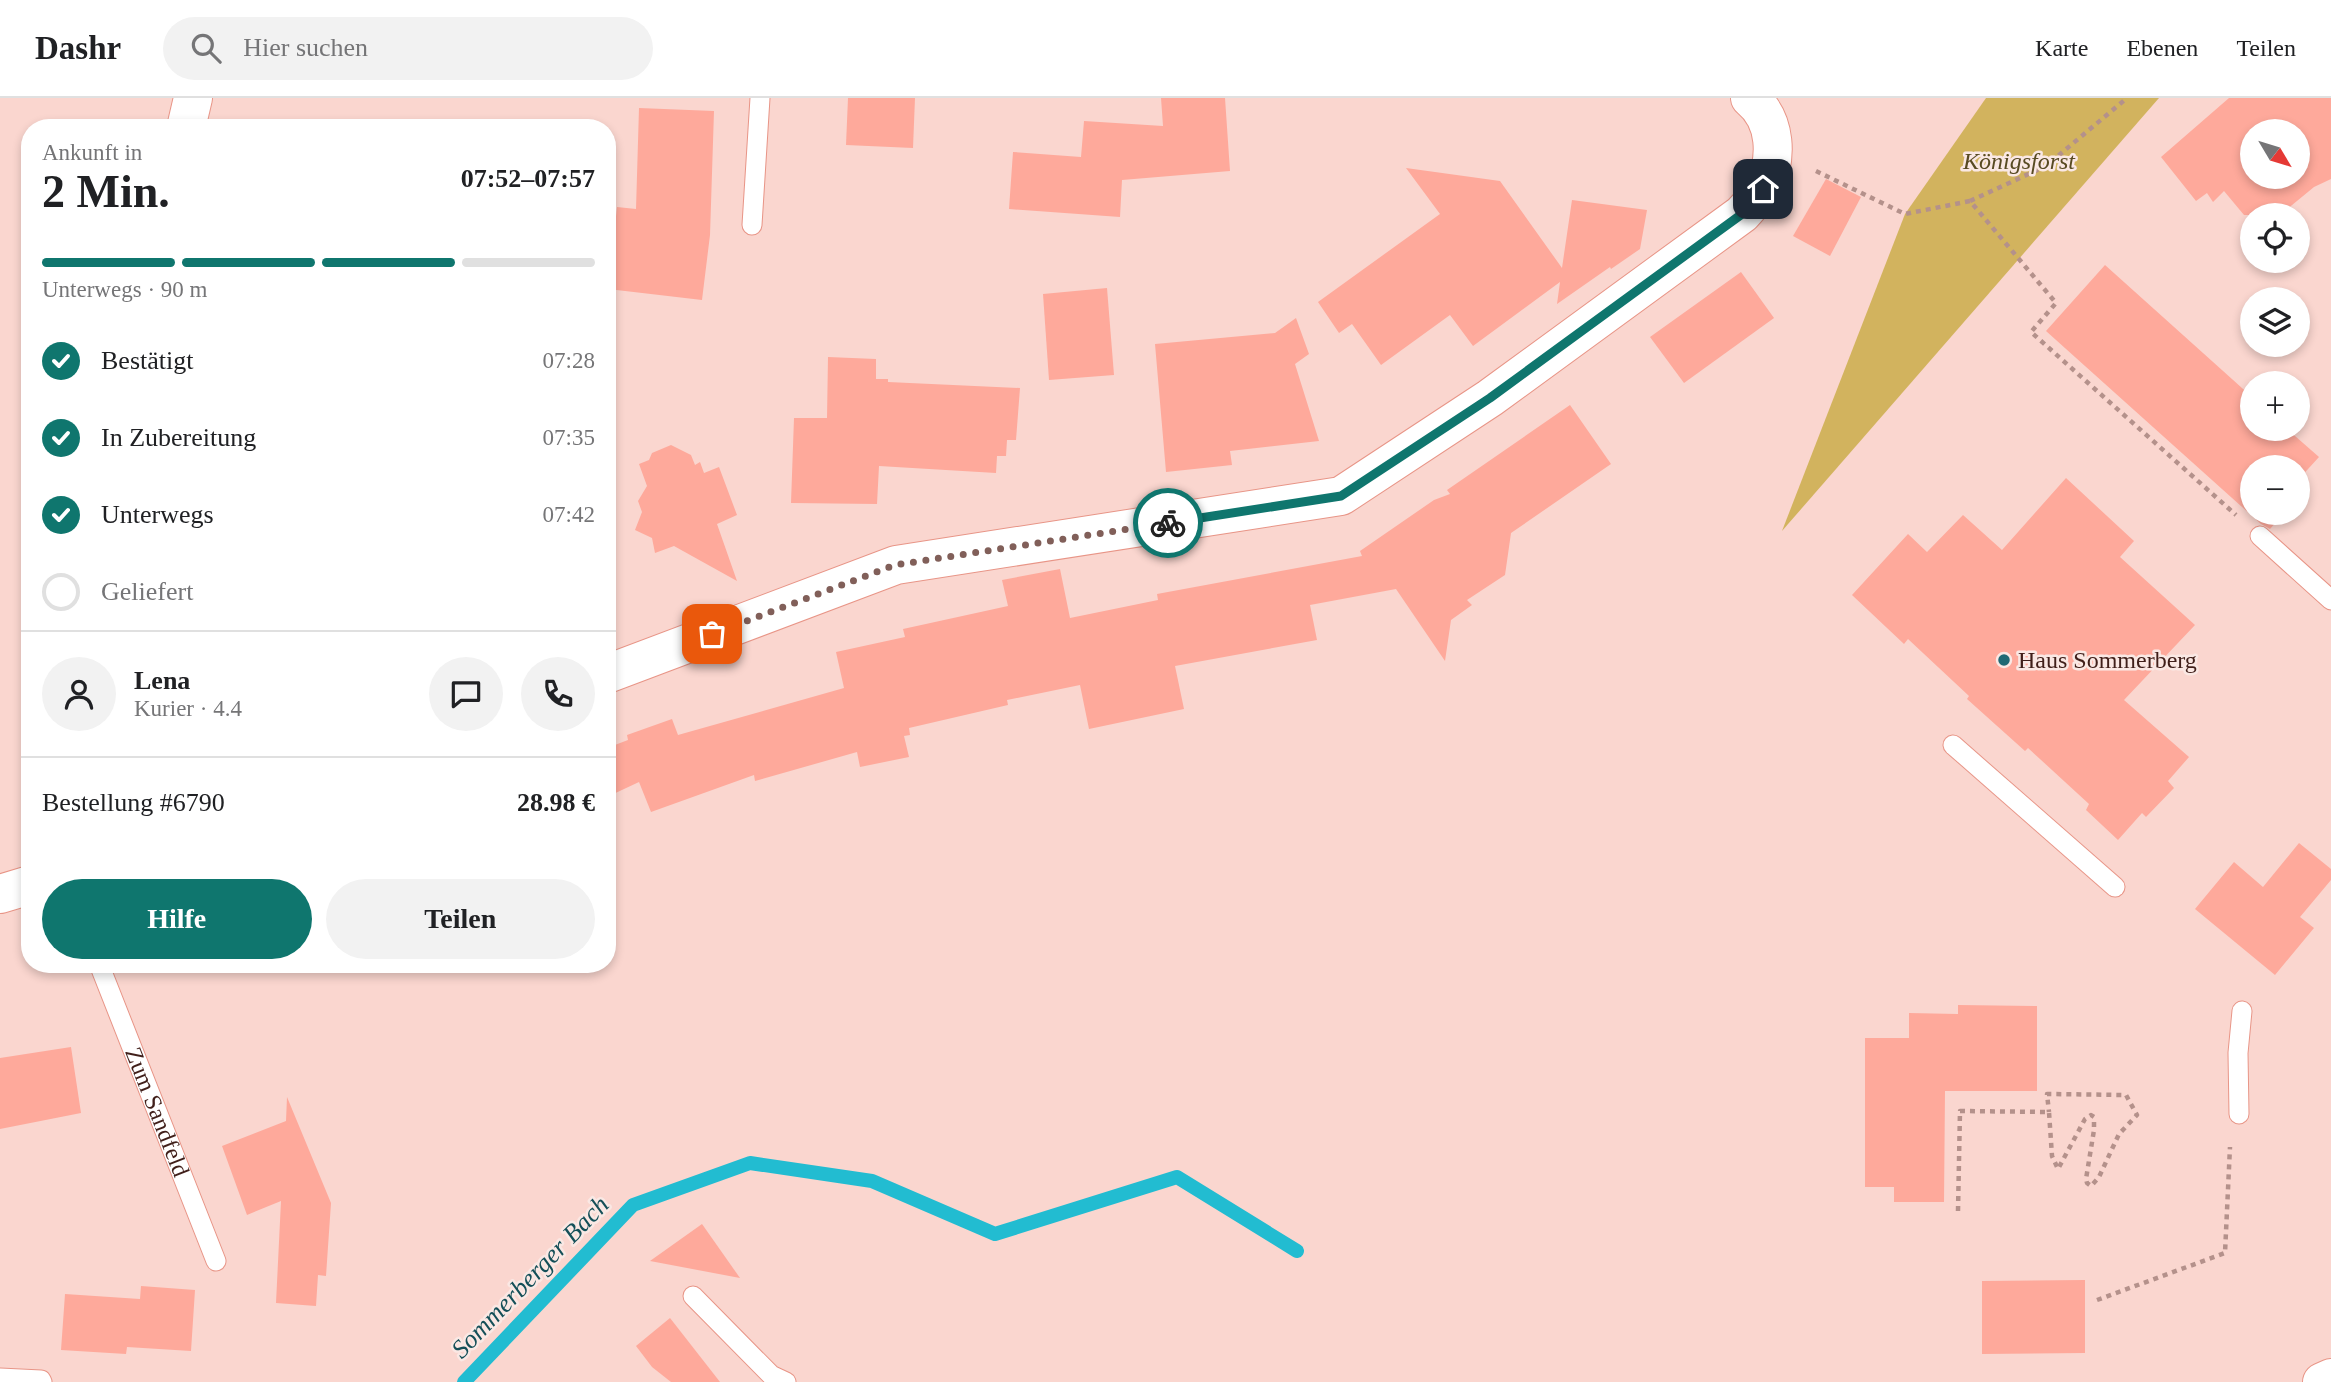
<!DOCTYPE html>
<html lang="de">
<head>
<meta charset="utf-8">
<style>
  body { margin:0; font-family:Georgia,serif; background:#f2f2f2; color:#202124; height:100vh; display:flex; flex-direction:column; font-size:26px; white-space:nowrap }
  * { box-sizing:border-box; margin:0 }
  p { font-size:23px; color:#757577 }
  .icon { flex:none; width:38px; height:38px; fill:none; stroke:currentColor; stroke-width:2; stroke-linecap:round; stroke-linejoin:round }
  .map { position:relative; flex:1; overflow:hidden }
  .drawer { position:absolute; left:21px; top:21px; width:595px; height:854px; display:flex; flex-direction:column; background:#fff; border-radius:28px; box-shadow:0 4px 10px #0003 }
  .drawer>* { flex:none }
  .needle { width:46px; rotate:128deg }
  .buttons { position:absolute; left:2240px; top:21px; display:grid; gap:14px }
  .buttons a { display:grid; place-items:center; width:70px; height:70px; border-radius:50%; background:#fff; box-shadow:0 4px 10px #0003; font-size:35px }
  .pin { position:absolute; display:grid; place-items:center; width:60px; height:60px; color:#fff; margin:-30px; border-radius:14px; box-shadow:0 4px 10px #0006 }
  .courier { position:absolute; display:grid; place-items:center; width:70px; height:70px; margin:-35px; border:5px solid #0f766e; border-radius:50%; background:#fff; color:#222; box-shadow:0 2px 9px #0007 }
  .overview em { font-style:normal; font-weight:800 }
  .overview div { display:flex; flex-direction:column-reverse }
  .overview { display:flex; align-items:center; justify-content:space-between; height:119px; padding:0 21px }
  h1 { font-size:46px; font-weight:800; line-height:52px }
  .bar { display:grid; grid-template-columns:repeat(4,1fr); gap:10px 7px; align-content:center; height:84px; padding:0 21px }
  .bar i { height:9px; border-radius:5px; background:#e0e0e0 }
  .bar .selected { background:#0f766e }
  .bar p { grid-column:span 4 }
  .line { display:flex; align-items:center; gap:18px; padding:0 21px; border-top:2px solid #e0e0e0 }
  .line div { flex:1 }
  .round { display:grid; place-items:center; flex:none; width:74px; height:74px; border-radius:37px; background:#f2f2f2 }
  ol { padding:0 21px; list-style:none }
  li { display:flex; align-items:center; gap:21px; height:77px }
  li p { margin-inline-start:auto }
  li .icon { padding:7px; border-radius:50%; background:#0f766e; color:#fff; stroke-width:4 }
  li:last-child { color:#757577 }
  li i { width:38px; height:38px; border:4px solid #e0e0e0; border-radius:50% }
  .cta { display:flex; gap:14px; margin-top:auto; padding:14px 21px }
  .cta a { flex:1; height:80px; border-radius:42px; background:#0f766e; color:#fff; font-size:28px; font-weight:800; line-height:80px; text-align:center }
  .cta a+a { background:#f2f2f2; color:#202124 }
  header { display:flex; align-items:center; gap:42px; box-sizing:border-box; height:98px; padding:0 35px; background:#fff; border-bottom:2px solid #e0e0e0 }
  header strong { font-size:33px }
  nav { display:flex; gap:38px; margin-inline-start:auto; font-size:24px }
  .search { width:490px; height:63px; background:#f2f2f2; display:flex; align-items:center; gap:18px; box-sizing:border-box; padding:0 24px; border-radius:38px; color:#757577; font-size:26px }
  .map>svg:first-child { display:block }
  .green { fill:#d2b35e }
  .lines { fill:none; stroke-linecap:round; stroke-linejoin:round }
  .stream { stroke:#22bcd1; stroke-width:14 }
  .building { fill:#fea99b; fill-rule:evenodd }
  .service-casing { stroke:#e89587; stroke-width:21 }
  .minor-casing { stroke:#e89587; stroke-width:40 }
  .tertiary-casing { stroke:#e89587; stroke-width:40 }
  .path { stroke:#b4918b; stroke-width:4.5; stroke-dasharray:5 5; stroke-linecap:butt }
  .service { stroke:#fff; stroke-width:19 }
  .minor { stroke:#fff; stroke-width:38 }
  .tertiary { stroke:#fff; stroke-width:38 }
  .done { stroke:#815f59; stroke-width:7; stroke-dasharray:0 12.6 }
  .route { stroke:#0f766e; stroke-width:9 }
  .poi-dot { fill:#1f6974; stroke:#fae8e4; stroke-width:2.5 }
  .labels { text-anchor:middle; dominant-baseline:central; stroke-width:5; stroke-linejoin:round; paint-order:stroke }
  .park-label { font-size:24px; font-style:italic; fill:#584a22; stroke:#fae8e4 }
  .poi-label { font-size:24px; fill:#401f1a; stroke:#fae8e4; text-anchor:start }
  .street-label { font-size:24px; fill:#401f1a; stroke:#fae8e4 }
  .water-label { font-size:26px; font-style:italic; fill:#144f58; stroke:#fae8e4 }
</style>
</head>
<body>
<header>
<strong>Dashr</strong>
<div class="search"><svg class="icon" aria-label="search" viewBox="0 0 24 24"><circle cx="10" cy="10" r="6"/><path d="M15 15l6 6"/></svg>Hier suchen</div>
<nav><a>Karte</a><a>Ebenen</a><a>Teilen</a></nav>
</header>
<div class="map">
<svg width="2331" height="1284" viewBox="0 0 2331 1284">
  <rect width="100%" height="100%" fill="#fad6cf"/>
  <path class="green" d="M 1986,0 L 2159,0 L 1782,433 L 1905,116 Z"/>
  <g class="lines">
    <path class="stream" d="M 464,1284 L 633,1107 L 750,1065 L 872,1083 L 995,1136 L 1177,1079 L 1297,1153"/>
  </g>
  <g class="building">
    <path d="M 848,0 L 915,0 L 913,50 L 846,47 Z"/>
    <path d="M 1161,0 L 1225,0 L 1230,73 L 1122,82 L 1120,119 L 1009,111 L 1013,54 L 1081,59 L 1084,23 L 1163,28 Z"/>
    <path d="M 2229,0 L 2331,0 L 2331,81 L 2314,89 L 2280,117 L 2244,117 L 2224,93 L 2213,104 L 2207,95 L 2196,103 L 2161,59 ZM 2252,33 L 2298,33 L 2298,79 L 2252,79 Z"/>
    <path d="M 639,10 L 714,13 L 710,137 L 702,202 L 608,191 L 617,109 L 636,111 Z"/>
    <path d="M 1406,70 L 1500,83 L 1562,170 L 1572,102 L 1647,112 L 1640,151 L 1611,171 L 1610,169 L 1557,206 L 1560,184 L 1473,248 L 1450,217 L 1381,267 L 1352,226 L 1339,235 L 1318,204 L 1440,116 Z"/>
    <path d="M 1826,81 L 1861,99 L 1830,158 L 1793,138 Z"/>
    <path d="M 2105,167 L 2252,299 L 2252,331 L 2287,331 L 2319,359 L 2298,382 L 2298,369 L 2252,369 L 2252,415 L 2284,415 L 2270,431 L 2261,426 L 2046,233 Z"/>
    <path d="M 1741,174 L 1774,220 L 1684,285 L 1650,239 Z"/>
    <path d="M 1107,190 L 1114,277 L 1049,282 L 1043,196 Z"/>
    <path d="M 1296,220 L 1309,256 L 1295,266 L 1319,343 L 1230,353 L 1232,367 L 1166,374 L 1155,246 L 1275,235 Z"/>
    <path d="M 828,259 L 876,261 L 876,281 L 888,281 L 888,284 L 1020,290 L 1016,342 L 1007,342 L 1006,358 L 997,358 L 996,375 L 879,368 L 877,406 L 791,405 L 794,320 L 827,320 Z"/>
    <path d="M 1570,307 L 1611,366 L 1511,435 L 1505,477 L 1467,502 L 1472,507 L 1451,522 L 1445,563 L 1396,491 L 1310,507 L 1317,542 L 1175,568 L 1184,611 L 1089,631 L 1080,587 L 1007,602 L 1008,607 L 909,630 L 910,637 L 904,638 L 909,659 L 860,669 L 857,654 L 755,683 L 754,677 L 651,714 L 639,684 L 607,699 L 607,650 L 628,642 L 627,637 L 672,621 L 678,637 L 844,590 L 836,554 L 905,539 L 903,531 L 1008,508 L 1002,482 L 1060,471 L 1070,520 L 1158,502 L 1157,496 L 1362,458 L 1360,453 L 1434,402 L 1450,396 L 1447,392 Z"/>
    <path d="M 671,347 L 691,357 L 695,367 L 700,364 L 704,375 L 719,369 L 737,417 L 717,426 L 737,483 L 674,448 L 655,455 L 652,440 L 635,432 L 642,414 L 638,403 L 647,388 L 639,366 L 649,362 L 652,355 Z"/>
    <path d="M 2066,380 L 2134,443 L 2120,459 L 2195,527 L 2124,602 L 2189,659 L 2168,683 L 2174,690 L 2146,719 L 2142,715 L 2118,742 L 2086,712 L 2089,706 L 2028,650 L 2025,653 L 1967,601 L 1969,598 L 1908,541 L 1904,546 L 1852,497 L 1908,436 L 1927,454 L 1963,417 L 2002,452 Z"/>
    <path d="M 2299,745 L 2331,771 L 2331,782 L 2300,819 L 2314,830 L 2275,877 L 2195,811 L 2234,764 L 2263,789 Z"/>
    <path d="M 1958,907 L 2037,908 L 2037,993 L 1945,993 L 1944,1104 L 1894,1104 L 1894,1089 L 1865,1089 L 1865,940 L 1909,940 L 1909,915 L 1958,916 Z"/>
    <path d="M 71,949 L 81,1015 L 0,1031 L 0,960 Z"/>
    <path d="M 287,999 L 331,1105 L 326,1178 L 318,1177 L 316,1208 L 276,1205 L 281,1103 L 247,1117 L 222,1048 L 286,1023 Z"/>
    <path d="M 702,1126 L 740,1180 L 650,1163 Z"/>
    <path d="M 2085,1182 L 2085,1255 L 1982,1256 L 1982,1183 Z"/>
    <path d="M 141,1188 L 195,1192 L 191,1253 L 127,1249 L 126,1256 L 61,1252 L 65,1196 L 140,1201 Z"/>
    <path d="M 670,1220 L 720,1284 L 671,1284 L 652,1269 L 636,1248 Z"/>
  </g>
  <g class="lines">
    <g class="service-casing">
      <g id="service">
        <path d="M 752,127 L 760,0"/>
        <path d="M 2260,438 L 2331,502"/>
        <path d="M 1953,647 L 2115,789"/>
        <path id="s1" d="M 99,866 L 216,1163"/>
        <path d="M 2239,1016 L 2238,955 L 2242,913"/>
        <path d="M 693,1198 L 771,1277 L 786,1284"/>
        <path d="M 0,1280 L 41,1282 L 42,1284"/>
      </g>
    </g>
    <g class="minor-casing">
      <g id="minor">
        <path d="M 186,30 L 193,0"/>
        <path d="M 607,576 L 896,467 L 1341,398 L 1490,300 L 1742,116 C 1749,108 1758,99 1763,90 C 1778,61 1777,22 1750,0"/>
        <path d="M 0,796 L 30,787"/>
      </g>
    </g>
    <g class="tertiary-casing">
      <path id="tertiary" d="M 2322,1284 L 2331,1280"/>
    </g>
    <g class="path">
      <path d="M 1816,73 L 1905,116 L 1970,103 L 2056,205 L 2031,234 L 2236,417"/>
      <path d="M 1970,103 L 2046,68 L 2127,0"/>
      <path d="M 1958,1113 L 1960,1013 L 2049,1014 L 2052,1058 L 2058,1071 L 2085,1021 L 2091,1017 L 2094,1019 L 2094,1032 L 2086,1081 L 2087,1085 L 2091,1088 L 2099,1079 L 2119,1036 L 2137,1017 L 2126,997 L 2047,996 L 2049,1014"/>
      <path d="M 2097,1202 L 2225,1155 L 2230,1049"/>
    </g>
    <use href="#service" class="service"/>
    <use href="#minor" class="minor"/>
    <use href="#tertiary" class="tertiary"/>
  </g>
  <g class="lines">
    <path class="done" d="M 712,536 L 895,467 L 1168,425"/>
    <path class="route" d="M 1168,425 L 1341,398 L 1490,300 L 1742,116 L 1763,91"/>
  </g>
  <circle class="poi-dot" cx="2004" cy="562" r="7"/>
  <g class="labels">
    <g class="park-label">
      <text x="2019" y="63">Königsforst</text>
    </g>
    <g class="poi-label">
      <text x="2018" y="562">Haus Sommerberg</text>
    </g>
    <g class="street-label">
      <text stroke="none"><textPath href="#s1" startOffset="159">Zum Sandfeld</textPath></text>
    </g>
    <g class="water-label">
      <text transform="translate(530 1179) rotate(-46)">Sommerberger Bach</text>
    </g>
  </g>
</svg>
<div class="buttons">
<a><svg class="needle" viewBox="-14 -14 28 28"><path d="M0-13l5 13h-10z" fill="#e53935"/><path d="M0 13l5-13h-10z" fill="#757577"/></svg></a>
<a><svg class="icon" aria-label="locate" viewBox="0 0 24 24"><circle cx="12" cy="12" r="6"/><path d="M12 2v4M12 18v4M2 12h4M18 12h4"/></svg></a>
<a><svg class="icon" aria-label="layers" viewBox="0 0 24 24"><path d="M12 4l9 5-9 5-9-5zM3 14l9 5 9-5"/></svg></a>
<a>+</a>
<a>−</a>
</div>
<div class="pin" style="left:712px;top:536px;background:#ea580c"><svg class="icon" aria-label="bag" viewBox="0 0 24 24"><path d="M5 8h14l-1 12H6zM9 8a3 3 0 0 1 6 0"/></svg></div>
<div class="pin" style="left:1763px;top:91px;background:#1f2937"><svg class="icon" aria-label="home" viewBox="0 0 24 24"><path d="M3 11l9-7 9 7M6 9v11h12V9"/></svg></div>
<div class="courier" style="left:1168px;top:425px"><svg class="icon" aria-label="bike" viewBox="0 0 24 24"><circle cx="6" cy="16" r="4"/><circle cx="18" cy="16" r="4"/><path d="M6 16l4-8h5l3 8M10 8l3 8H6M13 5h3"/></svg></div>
<section class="drawer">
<div class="overview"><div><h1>2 Min.</h1><p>Ankunft in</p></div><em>07:52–07:57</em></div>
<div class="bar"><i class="selected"></i><i class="selected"></i><i class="selected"></i><i></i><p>Unterwegs · 90 m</p></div>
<ol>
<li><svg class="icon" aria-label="check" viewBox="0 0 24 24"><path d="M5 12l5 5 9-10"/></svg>Bestätigt<p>07:28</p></li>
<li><svg class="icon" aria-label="check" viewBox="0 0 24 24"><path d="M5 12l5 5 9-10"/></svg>In Zubereitung<p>07:35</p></li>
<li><svg class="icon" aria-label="check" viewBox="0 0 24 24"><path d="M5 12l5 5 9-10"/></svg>Unterwegs<p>07:42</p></li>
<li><i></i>Geliefert</li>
</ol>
<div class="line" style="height:126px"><a class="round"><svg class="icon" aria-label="person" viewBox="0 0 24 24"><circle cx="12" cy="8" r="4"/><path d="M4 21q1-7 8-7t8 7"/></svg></a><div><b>Lena</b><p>Kurier · 4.4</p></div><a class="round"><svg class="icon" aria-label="chat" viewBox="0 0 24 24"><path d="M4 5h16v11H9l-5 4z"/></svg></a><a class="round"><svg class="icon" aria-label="phone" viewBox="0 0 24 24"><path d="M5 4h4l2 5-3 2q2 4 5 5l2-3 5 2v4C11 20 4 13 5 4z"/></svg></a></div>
<div class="line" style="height:91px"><div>Bestellung #6790</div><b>28.98 €</b></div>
<div class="cta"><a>Hilfe</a><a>Teilen</a></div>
</section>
</div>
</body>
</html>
